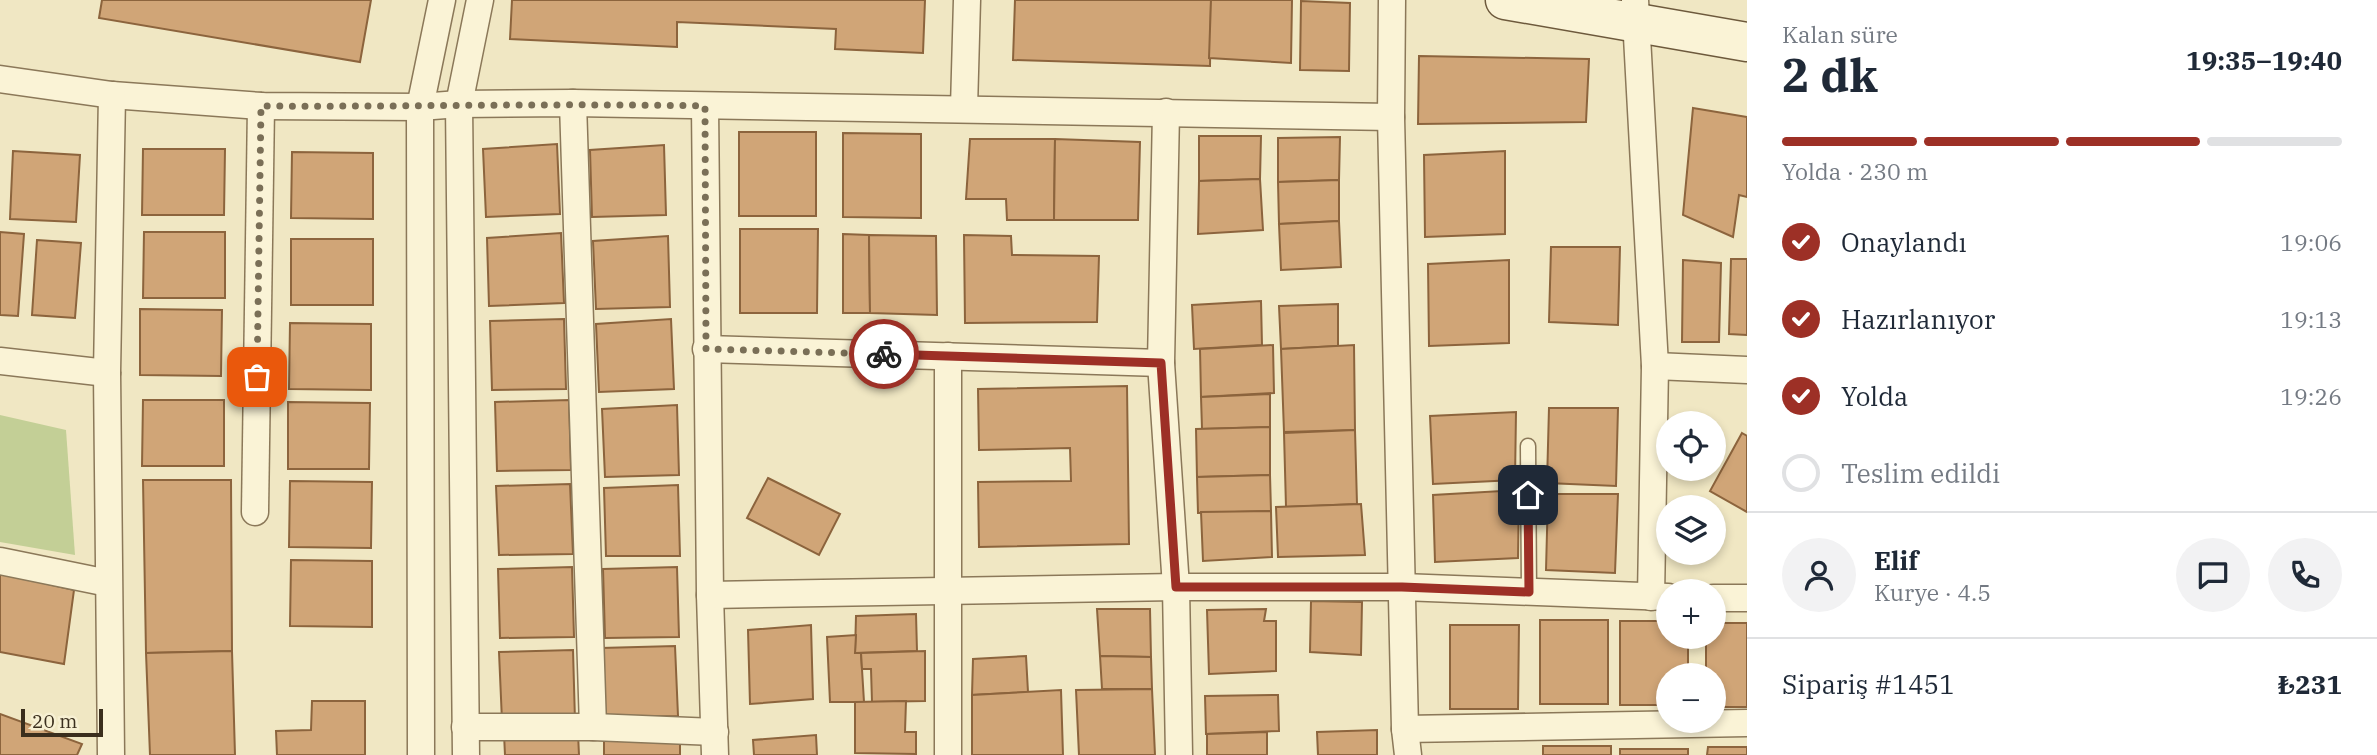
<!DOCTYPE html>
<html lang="tr">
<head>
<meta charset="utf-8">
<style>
  body { margin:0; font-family:"IBM Plex Serif",serif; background:#f2f2f3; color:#1f2937; height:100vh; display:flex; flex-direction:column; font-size:26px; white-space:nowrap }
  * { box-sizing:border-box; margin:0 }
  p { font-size:23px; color:#747a83 }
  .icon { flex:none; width:38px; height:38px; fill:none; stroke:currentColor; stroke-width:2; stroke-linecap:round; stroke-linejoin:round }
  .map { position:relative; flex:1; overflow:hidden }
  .details { display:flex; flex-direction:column; background:#fff; width:630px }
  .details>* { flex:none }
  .buttons { position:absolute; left:1656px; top:411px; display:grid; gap:14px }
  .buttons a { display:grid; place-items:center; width:70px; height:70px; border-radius:50%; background:#fff; box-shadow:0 4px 10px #0003; font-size:35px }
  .scale { position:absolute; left:21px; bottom:18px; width:82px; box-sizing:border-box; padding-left:7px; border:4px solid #3a2e1d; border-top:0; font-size:19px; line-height:24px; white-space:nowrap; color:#3a2e1d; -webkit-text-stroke:5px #f7f0d3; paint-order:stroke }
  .pin { position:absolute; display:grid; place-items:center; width:60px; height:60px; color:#fff; margin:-30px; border-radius:14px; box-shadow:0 4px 10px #0006 }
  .courier { position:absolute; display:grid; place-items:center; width:70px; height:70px; margin:-35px; border:5px solid #9d3026; border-radius:50%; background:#fff; color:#222; box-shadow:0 2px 9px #0007 }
  .head em { font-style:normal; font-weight:800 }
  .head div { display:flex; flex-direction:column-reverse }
  .head { display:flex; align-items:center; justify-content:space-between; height:119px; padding:0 35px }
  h1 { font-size:46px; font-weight:800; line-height:52px }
  .bar { display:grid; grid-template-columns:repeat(4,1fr); gap:10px 7px; align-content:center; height:84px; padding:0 35px }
  .bar i { height:9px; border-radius:5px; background:#e0e1e3 }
  .bar .on { background:#9d3026 }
  .bar p { grid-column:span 4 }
  .line { display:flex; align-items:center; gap:18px; padding:0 35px; border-top:2px solid #e0e1e3 }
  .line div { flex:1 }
  .round { display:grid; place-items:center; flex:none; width:74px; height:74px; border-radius:37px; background:#f2f2f3 }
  ol { padding:0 35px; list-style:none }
  li { display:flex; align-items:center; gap:21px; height:77px }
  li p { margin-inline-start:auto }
  li .icon { padding:7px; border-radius:50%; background:#9d3026; color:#fff; stroke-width:4 }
  li:last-child { color:#747a83 }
  li i { width:38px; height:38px; border:4px solid #e0e1e3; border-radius:50% }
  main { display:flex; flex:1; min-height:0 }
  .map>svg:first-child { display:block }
  .green { fill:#c3cf96 }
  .building { fill:#d0a577; stroke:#8c643d; stroke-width:2 }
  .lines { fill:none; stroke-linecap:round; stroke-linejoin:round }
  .lane-casing { stroke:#8b7859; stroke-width:17 }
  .street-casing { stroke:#8b7859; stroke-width:29 }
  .secondary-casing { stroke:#6d593c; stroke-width:41 }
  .lane { stroke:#faf3d6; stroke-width:14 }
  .street { stroke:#faf3d6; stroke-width:26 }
  .secondary { stroke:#faf3d6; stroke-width:38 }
  .done { stroke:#7a6f57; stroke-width:7; stroke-dasharray:0 12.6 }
  .route { stroke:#9d3026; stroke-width:9 }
</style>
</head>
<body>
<main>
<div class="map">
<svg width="1747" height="755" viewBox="0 0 1747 755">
  <rect width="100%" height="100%" fill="#f0e7c3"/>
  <path class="green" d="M 0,415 L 66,430 L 75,555 L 0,542 Z"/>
  <g class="building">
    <path d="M 102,0 L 371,0 L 360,62 L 99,18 Z"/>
    <path d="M 512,0 L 925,0 L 923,53 L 835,49 L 836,29 L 677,22 L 677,47 L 510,39 Z"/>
    <path d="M 1015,0 L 1211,0 L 1210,66 L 1013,60 Z"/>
    <path d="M 1211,0 L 1292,0 L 1291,63 L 1209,58 Z"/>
    <path d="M 1301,1 L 1350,3 L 1349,71 L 1300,70 Z"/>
    <path d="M 1419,56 L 1589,59 L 1586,122 L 1418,124 Z"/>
    <path d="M 1693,108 L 1747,117 L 1747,197 L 1739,195 L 1733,237 L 1683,215 Z"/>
    <rect x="739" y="132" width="77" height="84"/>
    <path d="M 843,133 L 921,134 L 921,218 L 843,217 Z"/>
    <path d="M 1199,136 L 1261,136 L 1260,179 L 1199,181 Z"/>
    <path d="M 1340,137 L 1339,180 L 1278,182 L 1278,138 Z"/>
    <path d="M 970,139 L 1055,139 L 1054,220 L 1007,220 L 1006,199 L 966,199 Z"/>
    <path d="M 1055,139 L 1140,142 L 1138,220 L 1054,220 Z"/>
    <path d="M 557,144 L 560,214 L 486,217 L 483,149 Z"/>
    <path d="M 664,145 L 666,215 L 592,217 L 590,150 Z"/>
    <path d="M 143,149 L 225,149 L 224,215 L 142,215 Z"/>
    <path d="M 13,151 L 80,155 L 76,222 L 10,219 Z"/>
    <path d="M 1505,151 L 1505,234 L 1425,237 L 1424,155 Z"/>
    <path d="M 292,152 L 373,153 L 373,219 L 291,218 Z"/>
    <path d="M 1260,179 L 1263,230 L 1198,234 L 1199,181 Z"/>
    <path d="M 1339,180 L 1339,221 L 1279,224 L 1278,182 Z"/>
    <path d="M 1339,221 L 1341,267 L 1281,270 L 1279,224 Z"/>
    <path d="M 740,229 L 818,229 L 817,313 L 740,313 Z"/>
    <path d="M 0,232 L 24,234 L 18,316 L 0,315 Z"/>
    <path d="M 144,232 L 225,232 L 225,298 L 143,298 Z"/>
    <path d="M 561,233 L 564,303 L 489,306 L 487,238 Z"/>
    <path d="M 843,234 L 869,235 L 870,313 L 843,313 Z"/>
    <path d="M 869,235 L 936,236 L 937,315 L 870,313 Z"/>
    <path d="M 964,235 L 1011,236 L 1012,255 L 1099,256 L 1097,322 L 965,323 Z"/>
    <path d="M 668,236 L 670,307 L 596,309 L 593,241 Z"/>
    <rect x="291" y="239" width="82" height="66"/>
    <path d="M 37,240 L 81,243 L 75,318 L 32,315 Z"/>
    <path d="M 1551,247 L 1620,247 L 1618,325 L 1549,322 Z"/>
    <path d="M 1731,259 L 1747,259 L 1747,335 L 1729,334 Z"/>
    <path d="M 1509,260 L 1509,343 L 1429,346 L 1428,264 Z"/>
    <path d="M 1683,260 L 1721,263 L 1719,342 L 1682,342 Z"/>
    <path d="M 1261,301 L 1262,345 L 1194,349 L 1192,305 Z"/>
    <path d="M 1338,304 L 1338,346 L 1281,349 L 1279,306 Z"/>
    <path d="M 140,309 L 222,310 L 221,376 L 140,375 Z"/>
    <path d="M 564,319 L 566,389 L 492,390 L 490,321 Z"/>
    <path d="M 671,319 L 674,389 L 599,392 L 596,324 Z"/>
    <path d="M 290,323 L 371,324 L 371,390 L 289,389 Z"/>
    <path d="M 1273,345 L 1274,393 L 1201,397 L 1200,349 Z"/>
    <path d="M 1354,345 L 1355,430 L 1284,432 L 1281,349 Z"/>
    <path d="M 1127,386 L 1129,544 L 979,547 L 978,482 L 1071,481 L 1070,448 L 979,450 L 978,389 Z"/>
    <path d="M 1270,394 L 1270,427 L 1202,429 L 1201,397 Z"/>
    <path d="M 143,400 L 224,400 L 224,466 L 142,466 Z"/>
    <path d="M 569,400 L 571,470 L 497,471 L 495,402 Z"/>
    <path d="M 288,402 L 370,403 L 369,469 L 288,469 Z"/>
    <path d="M 677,405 L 679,475 L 605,477 L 602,409 Z"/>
    <path d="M 1549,408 L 1618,408 L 1616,486 L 1547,483 Z"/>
    <path d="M 1516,412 L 1515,480 L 1433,484 L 1430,416 Z"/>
    <path d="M 1270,427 L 1270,475 L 1197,477 L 1196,429 Z"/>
    <path d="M 1355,430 L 1357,504 L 1286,507 L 1284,433 Z"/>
    <path d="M 1742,433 L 1747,436 L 1747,512 L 1710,491 Z"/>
    <path d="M 1270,475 L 1271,511 L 1198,513 L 1197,477 Z"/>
    <path d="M 768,478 L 840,514 L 819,555 L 747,518 Z"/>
    <path d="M 143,480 L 231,480 L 232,651 L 146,653 Z"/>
    <path d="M 290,481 L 372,482 L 371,548 L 289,547 Z"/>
    <path d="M 570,484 L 573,554 L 499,555 L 496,486 Z"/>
    <path d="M 678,485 L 680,556 L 606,556 L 604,488 Z"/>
    <path d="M 1519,490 L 1518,558 L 1435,562 L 1433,495 Z"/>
    <path d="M 1548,494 L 1618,494 L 1615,573 L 1546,570 Z"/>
    <path d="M 1361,504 L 1365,555 L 1278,557 L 1276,507 Z"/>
    <path d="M 1271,511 L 1272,557 L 1203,561 L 1201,512 Z"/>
    <path d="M 291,560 L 372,561 L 372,627 L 290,626 Z"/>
    <path d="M 572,567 L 574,637 L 500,638 L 498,569 Z"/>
    <path d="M 677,567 L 679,637 L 605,638 L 603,569 Z"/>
    <path d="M 0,573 L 74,590 L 64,664 L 0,652 Z"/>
    <path d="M 1311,601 L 1362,602 L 1361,655 L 1310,652 Z"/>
    <path d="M 1097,609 L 1150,609 L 1151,657 L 1100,656 Z"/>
    <path d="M 1266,609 L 1264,621 L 1276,621 L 1276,671 L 1209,674 L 1207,610 Z"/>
    <path d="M 916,614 L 917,651 L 855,653 L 856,616 Z"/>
    <rect x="1540" y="620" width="68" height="84"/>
    <path d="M 1620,621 L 1668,621 L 1668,637 L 1688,637 L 1688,676 L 1668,676 L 1668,705 L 1620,705 Z"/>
    <path d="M 1713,623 L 1747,623 L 1747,707 L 1713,707 L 1713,676 L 1706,676 L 1706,637 L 1713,637 Z"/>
    <path d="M 811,625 L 813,699 L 750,704 L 748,630 Z"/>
    <path d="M 1450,625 L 1519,625 L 1518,709 L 1450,709 Z"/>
    <path d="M 856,635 L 855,653 L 861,653 L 864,702 L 830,702 L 827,637 Z"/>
    <path d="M 675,646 L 678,716 L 603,717 L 601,648 Z"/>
    <path d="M 573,650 L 575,721 L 502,721 L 499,652 Z"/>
    <path d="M 232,651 L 235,755 L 150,755 L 146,653 Z"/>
    <path d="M 925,651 L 925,701 L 872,702 L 871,669 L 862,669 L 861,653 Z"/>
    <path d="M 1026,656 L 1028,692 L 972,695 L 973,659 Z"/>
    <path d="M 1100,656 L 1151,657 L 1152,689 L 1102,689 Z"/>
    <path d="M 1152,689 L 1155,755 L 1079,755 L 1076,690 Z"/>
    <path d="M 1061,690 L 1063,755 L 972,755 L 972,695 Z"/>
    <path d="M 1278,695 L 1279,731 L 1206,734 L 1205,696 Z"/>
    <path d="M 312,701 L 365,701 L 365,755 L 277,755 L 276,731 L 311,730 Z"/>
    <path d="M 906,701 L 905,732 L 916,732 L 916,754 L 855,753 L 855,702 Z"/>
    <path d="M 0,714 L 82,744 L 77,755 L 0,755 Z"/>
    <path d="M 1377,730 L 1377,755 L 1318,755 L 1317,732 Z"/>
    <path d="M 1267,732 L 1267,755 L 1207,755 L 1207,734 Z"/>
    <path d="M 578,733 L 579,755 L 505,755 L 504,734 Z"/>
    <path d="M 604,734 L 680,735 L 680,755 L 604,755 Z"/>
    <path d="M 816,735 L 817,755 L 754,755 L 753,740 Z"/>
    <rect x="1543" y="746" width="68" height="9"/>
    <path d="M 1708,747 L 1747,747 L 1747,755 L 1707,755 Z"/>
    <rect x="1620" y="749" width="68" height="6"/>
  </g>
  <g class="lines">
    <g class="lane-casing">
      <path id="lane" d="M 1528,446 L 1529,592"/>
    </g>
    <g class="street-casing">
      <g id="street">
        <path d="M 1392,0 L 1391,117 L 1405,729 L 1408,755"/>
        <path d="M 1635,0 L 1655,366 L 1651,597"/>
        <path d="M 0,79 L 112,95 L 261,106 L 420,107 L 459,104 L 573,103 L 1391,117"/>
        <path d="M 573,103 L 593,727"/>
        <path d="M 705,106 L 710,595 L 715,755"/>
        <path d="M 964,108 L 967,0"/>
        <path d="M 1166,112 L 1161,363 L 1176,587 L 1179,755"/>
        <path d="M 706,349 L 1161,363"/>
        <path d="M 0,361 L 107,373"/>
        <path d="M 1655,366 L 1747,370"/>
        <path d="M 255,512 L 261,106"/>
        <path d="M 0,561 L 108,583"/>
        <path d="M 710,595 L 1176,587 L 1402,587 L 1668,597"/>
        <path d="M 1713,598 L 1747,598"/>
        <path d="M 465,727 L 593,727 L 715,732"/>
        <path d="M 1405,729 L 1747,723"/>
        <path d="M 111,755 L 107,373 L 112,95"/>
        <path d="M 421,755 L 420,107 L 442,0"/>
        <path d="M 466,755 L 459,104 L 480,0"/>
        <path d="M 948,755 L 948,356"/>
      </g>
    </g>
    <g class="secondary-casing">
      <path id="secondary" d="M 1505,0 L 1747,42"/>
    </g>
    <use href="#lane" class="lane"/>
    <use href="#street" class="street"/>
    <use href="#secondary" class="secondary"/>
  </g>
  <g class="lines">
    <path class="done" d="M 257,377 L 261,106 C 409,107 556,103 705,106 L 706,349 L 884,354"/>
    <path class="route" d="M 884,354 L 1161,363 L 1176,587 L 1402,587 L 1529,592 L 1528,495"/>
  </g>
</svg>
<div class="buttons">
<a><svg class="icon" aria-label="locate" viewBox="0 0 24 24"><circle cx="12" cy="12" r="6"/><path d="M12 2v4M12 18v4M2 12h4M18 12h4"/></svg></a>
<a><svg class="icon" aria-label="layers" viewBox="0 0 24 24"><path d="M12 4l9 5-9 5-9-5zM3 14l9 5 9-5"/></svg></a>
<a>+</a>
<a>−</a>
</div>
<div class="scale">20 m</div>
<div class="pin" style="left:257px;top:377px;background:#ea580c"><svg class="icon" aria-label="bag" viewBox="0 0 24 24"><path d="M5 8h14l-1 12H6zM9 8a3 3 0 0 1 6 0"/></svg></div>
<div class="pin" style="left:1528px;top:495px;background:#1f2937"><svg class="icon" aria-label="home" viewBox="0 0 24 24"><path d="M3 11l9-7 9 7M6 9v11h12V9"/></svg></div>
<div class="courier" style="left:884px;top:354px"><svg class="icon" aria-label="bike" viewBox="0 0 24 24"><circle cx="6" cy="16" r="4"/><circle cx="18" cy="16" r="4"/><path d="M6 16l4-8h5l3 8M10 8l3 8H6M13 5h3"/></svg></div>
</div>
<section class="details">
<div class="head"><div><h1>2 dk</h1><p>Kalan süre</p></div><em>19:35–19:40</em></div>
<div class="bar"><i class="on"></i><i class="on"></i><i class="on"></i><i></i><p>Yolda · 230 m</p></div>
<ol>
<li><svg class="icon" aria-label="check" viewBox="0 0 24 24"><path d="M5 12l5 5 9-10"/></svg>Onaylandı<p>19:06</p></li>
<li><svg class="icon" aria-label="check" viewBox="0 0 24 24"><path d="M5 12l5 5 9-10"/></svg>Hazırlanıyor<p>19:13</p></li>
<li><svg class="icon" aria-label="check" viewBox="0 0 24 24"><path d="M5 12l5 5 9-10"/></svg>Yolda<p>19:26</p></li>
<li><i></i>Teslim edildi</li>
</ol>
<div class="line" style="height:126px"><a class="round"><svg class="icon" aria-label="person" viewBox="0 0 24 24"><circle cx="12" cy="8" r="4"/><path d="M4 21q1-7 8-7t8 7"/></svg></a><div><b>Elif</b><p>Kurye · 4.5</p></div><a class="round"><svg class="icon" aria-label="chat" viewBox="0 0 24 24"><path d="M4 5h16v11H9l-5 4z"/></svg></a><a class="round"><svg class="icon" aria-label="phone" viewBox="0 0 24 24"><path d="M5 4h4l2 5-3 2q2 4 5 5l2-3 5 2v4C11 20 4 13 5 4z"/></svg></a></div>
<div class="line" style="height:91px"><div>Sipariş #1451</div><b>₺231</b></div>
</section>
</main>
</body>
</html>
